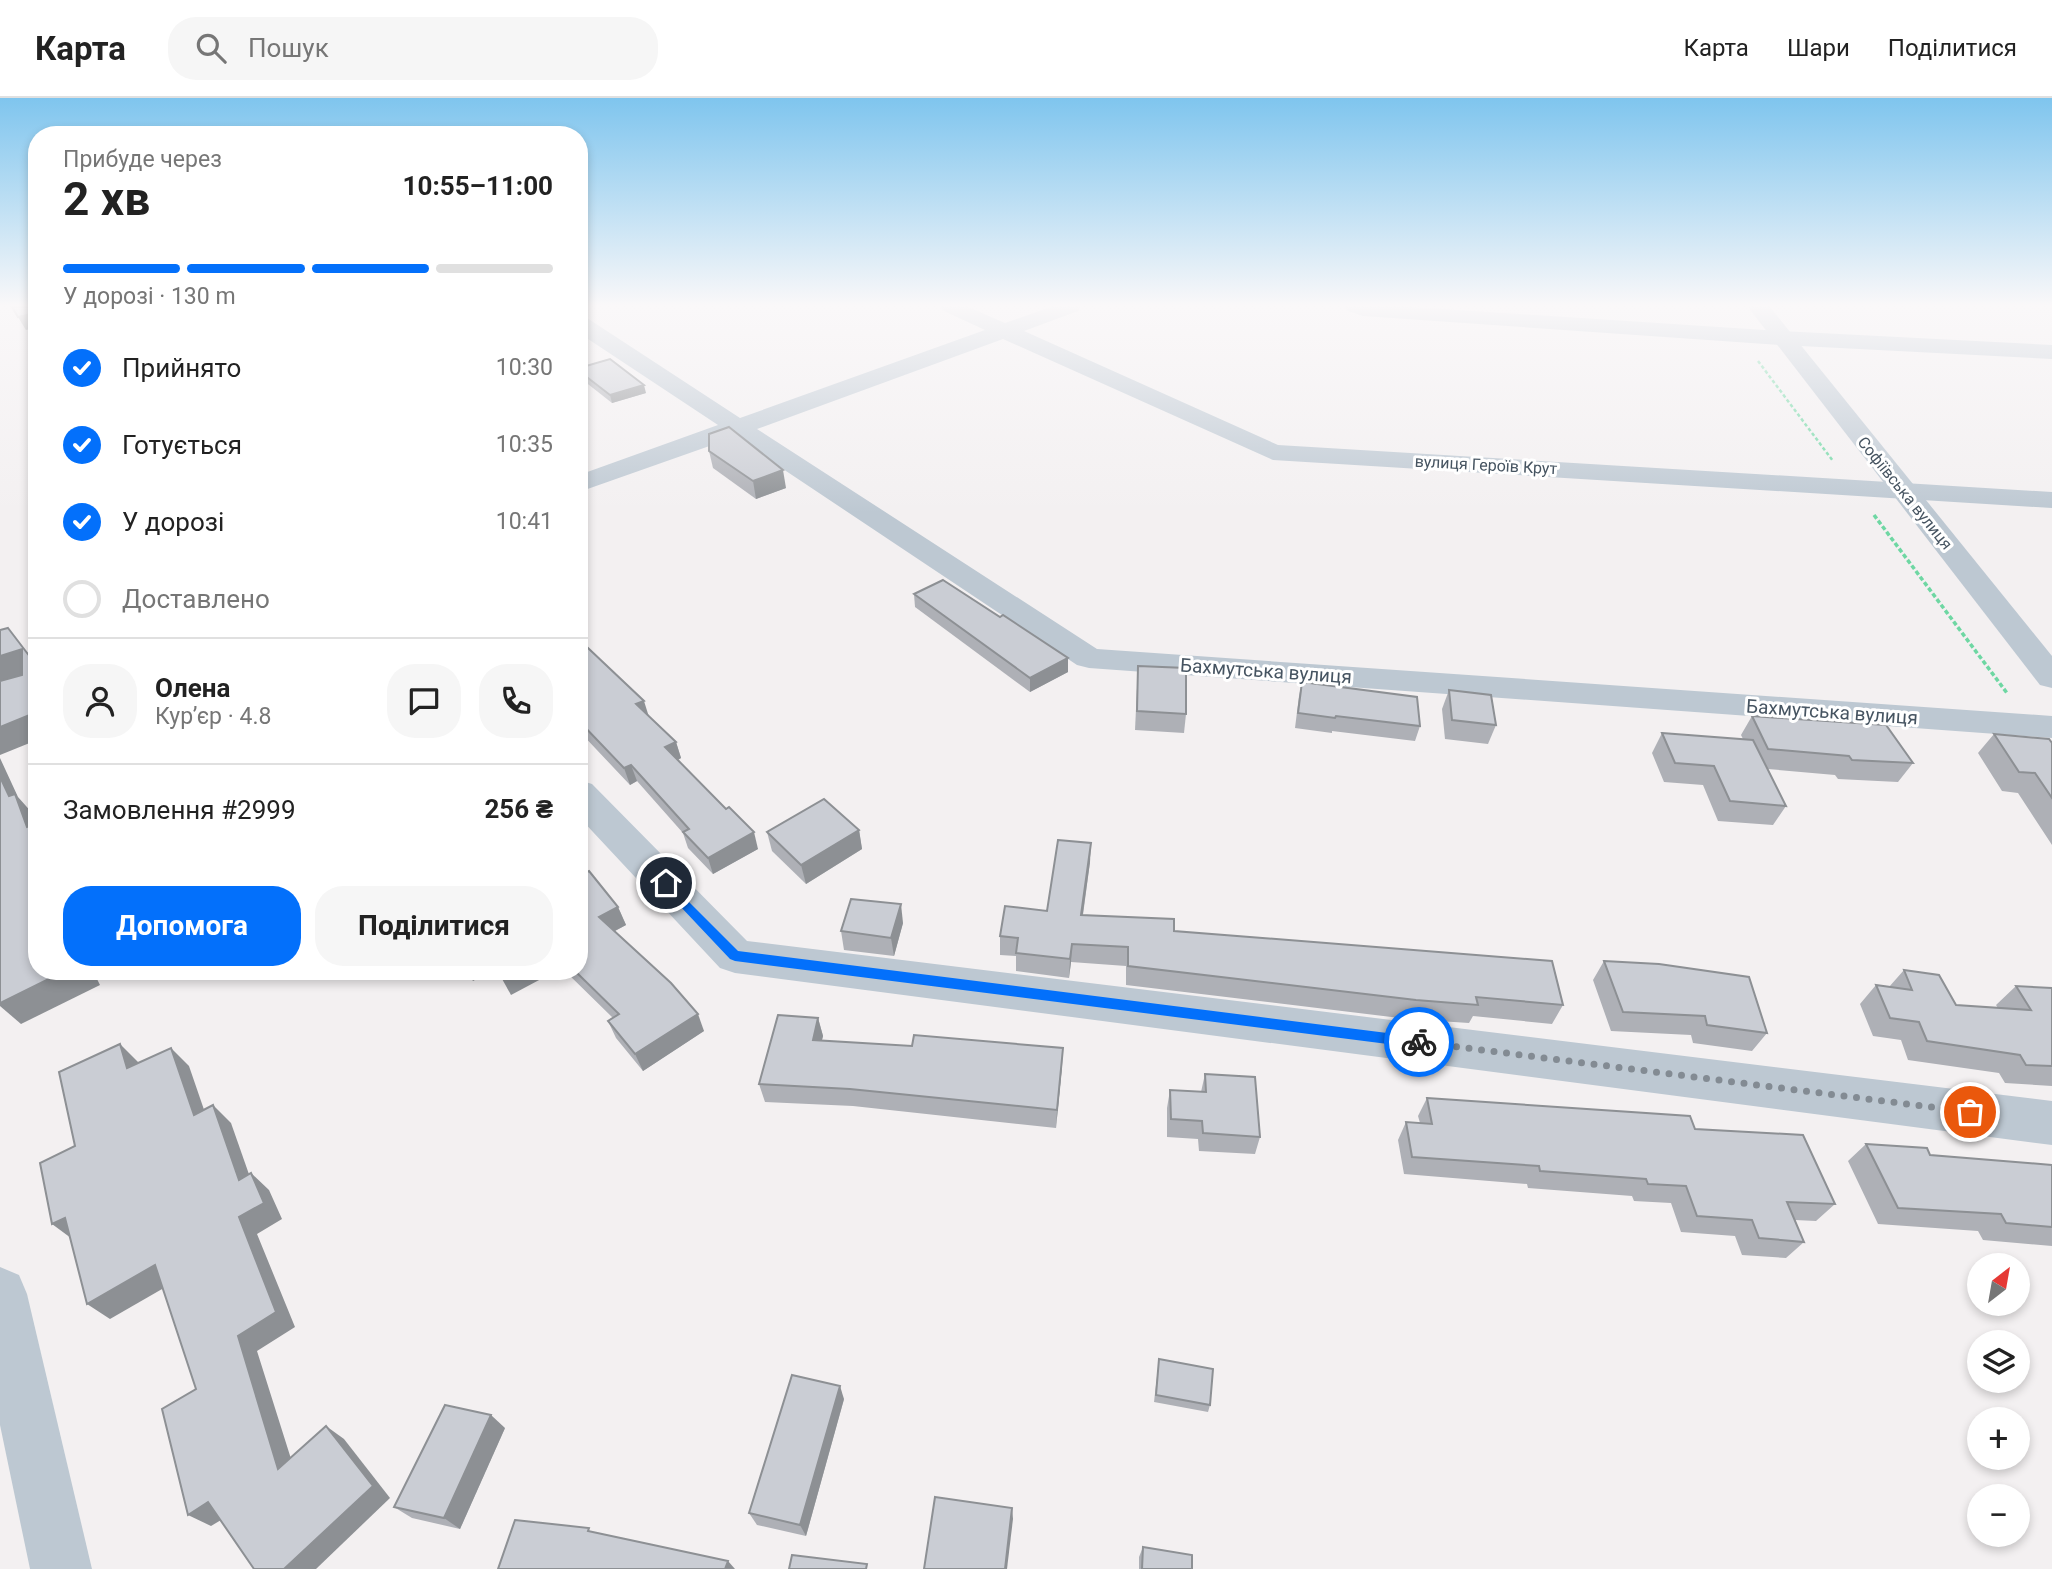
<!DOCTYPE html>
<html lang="uk">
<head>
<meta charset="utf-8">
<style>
  body { margin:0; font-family:Roboto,sans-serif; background:#f6f6f6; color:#222; height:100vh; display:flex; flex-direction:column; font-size:26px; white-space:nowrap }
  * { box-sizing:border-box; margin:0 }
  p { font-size:23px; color:#767676 }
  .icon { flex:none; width:38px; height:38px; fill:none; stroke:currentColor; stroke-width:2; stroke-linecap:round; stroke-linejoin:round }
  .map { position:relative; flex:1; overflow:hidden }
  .drawer { position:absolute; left:28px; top:28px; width:560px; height:854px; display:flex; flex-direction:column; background:#fff; border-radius:28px; box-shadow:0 4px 10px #0003 }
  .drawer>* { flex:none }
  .needle { width:46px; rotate:31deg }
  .tools { position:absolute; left:1967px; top:1155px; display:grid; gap:14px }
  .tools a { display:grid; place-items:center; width:63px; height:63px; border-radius:50%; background:#fff; box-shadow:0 4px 10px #0003; font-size:35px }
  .pin { position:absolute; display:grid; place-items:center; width:60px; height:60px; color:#fff; margin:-30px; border:4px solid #fff; border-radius:50%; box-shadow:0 2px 7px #0007 }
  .courier { position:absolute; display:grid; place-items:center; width:70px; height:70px; margin:-35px; border:5px solid #0370fb; border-radius:50%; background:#fff; color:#222; box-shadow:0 2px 9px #0007 }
  .summary em { font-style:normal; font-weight:700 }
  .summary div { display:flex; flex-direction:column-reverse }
  .summary { display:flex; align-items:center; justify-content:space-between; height:119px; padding:0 35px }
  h1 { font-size:46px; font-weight:700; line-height:52px }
  .bar { display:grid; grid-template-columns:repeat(4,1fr); gap:10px 7px; align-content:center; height:84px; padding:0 35px }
  .bar i { height:9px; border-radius:5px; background:#e0e0e0 }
  .bar .selected { background:#0370fb }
  .bar p { grid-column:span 4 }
  .line { display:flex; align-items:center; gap:18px; padding:0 35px; border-top:2px solid #e0e0e0 }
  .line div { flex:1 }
  .round { display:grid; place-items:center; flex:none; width:74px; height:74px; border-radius:28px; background:#f6f6f6 }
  ol { padding:0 35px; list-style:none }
  li { display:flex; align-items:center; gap:21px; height:77px }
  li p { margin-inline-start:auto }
  li .icon { padding:7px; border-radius:50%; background:#0370fb; color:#fff; stroke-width:4 }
  li:last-child { color:#767676 }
  li i { width:38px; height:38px; border:4px solid #e0e0e0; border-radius:50% }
  .cta { display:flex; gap:14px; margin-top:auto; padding:14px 35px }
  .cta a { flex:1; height:80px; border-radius:28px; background:#0370fb; color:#fff; font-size:28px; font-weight:700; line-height:80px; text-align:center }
  .cta a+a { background:#f6f6f6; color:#222 }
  header { display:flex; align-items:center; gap:42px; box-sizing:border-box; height:98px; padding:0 35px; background:#fff; border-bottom:2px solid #e0e0e0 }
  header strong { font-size:33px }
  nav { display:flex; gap:38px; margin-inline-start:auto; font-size:24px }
  .search { width:490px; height:63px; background:#f6f6f6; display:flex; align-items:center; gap:18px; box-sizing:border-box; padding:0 24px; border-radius:28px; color:#767676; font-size:26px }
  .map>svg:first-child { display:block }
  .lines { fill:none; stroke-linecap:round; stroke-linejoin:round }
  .path-far1 { stroke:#6ed7a3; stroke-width:2.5; stroke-dasharray:3.5 2.5; stroke-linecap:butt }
  .path { stroke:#6ed7a3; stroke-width:3.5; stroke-dasharray:4.5 2.5; stroke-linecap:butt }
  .minor { fill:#bdc8d2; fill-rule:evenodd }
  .tertiary { fill:#bdc8d2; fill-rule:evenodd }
  .wall { fill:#aeb0b6 }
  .shaded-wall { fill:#8d9094 }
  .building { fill:#cacdd4; stroke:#8d9094; stroke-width:2 }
  .route { fill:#0370fb }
  .done { stroke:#838b93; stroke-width:7; stroke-dasharray:0 12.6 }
  .labels { text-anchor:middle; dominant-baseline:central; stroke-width:6; stroke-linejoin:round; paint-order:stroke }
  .far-street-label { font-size:16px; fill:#465461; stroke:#fff }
  .street-label { font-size:19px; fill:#465461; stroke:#fff }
</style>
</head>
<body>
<header>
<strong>Карта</strong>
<div class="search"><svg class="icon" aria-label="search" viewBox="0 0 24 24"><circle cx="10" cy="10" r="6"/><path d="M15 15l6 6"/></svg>Пошук</div>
<nav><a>Карта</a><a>Шари</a><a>Поділитися</a></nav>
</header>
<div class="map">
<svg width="2052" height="1471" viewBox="0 0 2052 1471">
  <rect width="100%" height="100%" fill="#f3f0f1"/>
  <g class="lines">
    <path class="path-far1" d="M 1758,263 L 1833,363"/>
    <path class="path" d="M 1874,417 L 2007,595"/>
    <g class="minor">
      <path d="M 940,209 L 968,209 L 1005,225 L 1051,209 L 1081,209 L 1078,213 L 1024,233 L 1278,347 L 2052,394 L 2052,410 L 1273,362 L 1003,241 L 757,331 L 1097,551 L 2052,618 L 2052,640 L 1089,570 L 1077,567 L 735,339 L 579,394 L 579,377 L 718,327 L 579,235 L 579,219 L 587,220 L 740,320 L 985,232 L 944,213 Z"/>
      <path d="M 1344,209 L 1412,209 L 1781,233 L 2052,247 L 2052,261 L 1781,247 L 1363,218 L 1348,213 Z"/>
      <path d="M 579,682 L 592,686 L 747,843 L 2052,1003 L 2052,1047 L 735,875 L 720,870 L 579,719 Z"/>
      <path d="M 0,1169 L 19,1177 L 27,1196 L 92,1471 L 30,1471 L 0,1327 Z"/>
    </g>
    <path class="tertiary" d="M 1748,209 L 1770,209 L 2052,558 L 2052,590 L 2040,587 Z"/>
  </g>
  <g class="wall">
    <path d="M 579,270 L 646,295 L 612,305 L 579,279 Z"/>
    <path d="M 709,353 L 786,390 L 756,401 L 713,370 Z"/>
    <path d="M 914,496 L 1000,519 L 1068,574 L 1030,594 L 915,509 Z"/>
    <path d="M 579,555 L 676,644 L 681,660 L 678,662 L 758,751 L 713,776 L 688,750 L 683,735 L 637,683 L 630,687 L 579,633 Z"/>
    <path d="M 1138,568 L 1186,616 L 1184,635 L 1135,632 Z"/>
    <path d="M 1302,584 L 1420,628 L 1415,643 L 1332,633 L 1332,635 L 1295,630 L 1299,598 Z"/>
    <path d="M 1449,592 L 1496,627 L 1488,646 L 1445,641 L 1442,611 Z"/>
    <path d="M 1752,618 L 1913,665 L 1898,684 L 1838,681 L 1835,677 L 1768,671 L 1786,708 L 1773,727 L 1718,723 L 1703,687 L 1664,684 L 1652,655 L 1662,635 L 1743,641 L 1741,637 Z"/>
    <path d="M 1994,636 L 2052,645 L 2052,747 L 2018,695 L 2002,693 L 1978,655 Z"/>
    <path d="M 859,732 L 862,751 L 806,786 L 772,753 L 767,734 Z"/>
    <path d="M 1090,764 L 1083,817 L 1174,833 L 1563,907 L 1552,926 L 1473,918 L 1469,925 L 1408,921 L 1126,887 L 1126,868 L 1071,864 L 1069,880 L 1016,873 L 1016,858 L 1000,857 L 1000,838 L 1047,813 Z"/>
    <path d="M 618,809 L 626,827 L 615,833 L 704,933 L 643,973 L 616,940 L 608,923 L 613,920 L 565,873 L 579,873 Z"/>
    <path d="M 903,825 L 894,858 L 844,852 L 841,833 Z"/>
    <path d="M 1604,863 L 1767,935 L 1752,953 L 1693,945 L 1691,937 L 1611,933 L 1593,882 Z"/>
    <path d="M 1904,872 L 1956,907 L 1998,910 L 1996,907 L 2016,888 L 2052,890 L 2052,988 L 2005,985 L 1999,975 L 1908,962 L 1901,942 L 1873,938 L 1860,906 L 1876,887 L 1889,889 Z"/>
    <path d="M 818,920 L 823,938 L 822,942 L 1062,968 L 1056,1030 L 853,1008 L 765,1004 L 759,986 Z"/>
    <path d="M 1205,976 L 1260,1039 L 1255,1056 L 1199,1053 L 1198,1041 L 1167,1039 L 1167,1010 L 1170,992 L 1201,994 Z"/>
    <path d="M 1427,1000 L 1695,1031 L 1835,1106 L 1816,1123 L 1795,1122 L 1804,1144 L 1786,1160 L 1742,1157 L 1735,1138 L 1681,1134 L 1671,1105 L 1634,1103 L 1632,1098 L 1528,1090 L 1527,1086 L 1404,1076 L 1398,1042 L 1406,1024 L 1420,1025 L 1418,1018 Z"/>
    <path d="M 1866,1046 L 1930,1057 L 2052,1067 L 2052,1148 L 1983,1142 L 1978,1133 L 1878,1126 L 1848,1063 Z"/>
    <path d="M 1159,1261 L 1210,1307 L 1208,1314 L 1154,1304 Z"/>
    <path d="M 844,1301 L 806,1438 L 757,1427 L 749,1415 Z"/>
    <path d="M 505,1330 L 460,1431 L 412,1420 L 394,1409 Z"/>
    <path d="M 1143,1449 L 1192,1471 L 1139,1471 L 1139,1459 Z"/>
  </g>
  <g class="shaded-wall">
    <path d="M 31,216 L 37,225 L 37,229 L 26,232 L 18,219 Z"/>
    <path d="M 644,287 L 646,295 L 612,305 L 610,297 Z"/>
    <path d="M 783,372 L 786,390 L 756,401 L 753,383 Z"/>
    <path d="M 22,551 L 37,572 L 0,584 L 0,558 Z"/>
    <path d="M 1068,560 L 1068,574 L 1030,594 L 1030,580 Z"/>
    <path d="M 644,603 L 649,619 L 636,606 Z"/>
    <path d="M 37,614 L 37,642 L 0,657 L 0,629 Z"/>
    <path d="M 676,644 L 681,660 L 670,666 L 665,649 Z"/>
    <path d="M 0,660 L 18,699 L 34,717 L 37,724 L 37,740 L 27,729 L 9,698 L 0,679 Z"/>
    <path d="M 631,667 L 637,683 L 630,687 L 624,670 Z"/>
    <path d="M 859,732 L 862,751 L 806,786 L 801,767 Z"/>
    <path d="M 754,734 L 758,751 L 713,776 L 708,760 Z"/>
    <path d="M 1091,745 L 1090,764 L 1080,836 L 1081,817 Z"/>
    <path d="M 901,806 L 903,825 L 894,858 L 891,840 Z"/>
    <path d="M 618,809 L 626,827 L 607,837 L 599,819 Z"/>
    <path d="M 1072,846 L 1071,864 L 1069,880 L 1070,861 Z"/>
    <path d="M 65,873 L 93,873 L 100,887 L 21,926 L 0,908 L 0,905 Z"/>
    <path d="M 467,873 L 492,873 L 473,883 Z"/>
    <path d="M 512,873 L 556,873 L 511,897 L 501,879 Z"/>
    <path d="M 698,916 L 704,933 L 643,973 L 635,956 Z"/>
    <path d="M 818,920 L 823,938 L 817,960 L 813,942 Z"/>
    <path d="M 120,946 L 138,964 L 146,988 L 127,970 Z"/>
    <path d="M 171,950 L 189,968 L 212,1035 L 194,1017 Z"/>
    <path d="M 1063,950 L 1062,968 L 1056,1030 L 1057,1012 Z"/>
    <path d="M 213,1007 L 231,1025 L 257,1099 L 239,1082 Z"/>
    <path d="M 251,1075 L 269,1092 L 282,1121 L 257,1136 L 295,1229 L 257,1253 L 298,1383 L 278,1371 L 238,1238 L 239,1119 Z"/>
    <path d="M 65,1120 L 75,1143 L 52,1126 Z"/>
    <path d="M 155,1167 L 176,1183 L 110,1221 L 87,1206 Z"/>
    <path d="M 840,1288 L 844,1301 L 806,1438 L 800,1427 Z"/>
    <path d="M 491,1317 L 505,1330 L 460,1431 L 444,1420 Z"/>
    <path d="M 326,1328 L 344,1341 L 390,1400 L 316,1471 L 284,1471 Z"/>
    <path d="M 208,1404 L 231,1416 L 211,1428 L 188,1417 Z"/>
    <path d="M 1012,1410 L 1013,1421 L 1007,1471 L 1005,1471 Z"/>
    <path d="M 728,1463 L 735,1471 L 725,1471 Z"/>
  </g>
  <g class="building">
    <path d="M 12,209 L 37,209 L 37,223 L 31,216 L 18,219 Z"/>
    <path d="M 610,261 L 644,287 L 610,297 L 579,273 L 579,270 Z"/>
    <path d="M 729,329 L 783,372 L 753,383 L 709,353 L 709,336 Z"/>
    <path d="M 943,482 L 1000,519 L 1003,517 L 1068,560 L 1030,580 L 914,496 Z"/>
    <path d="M 8,530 L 37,568 L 37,614 L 0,629 L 0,583 L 22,577 L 22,551 L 0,558 L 0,532 Z"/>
    <path d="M 588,550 L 644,603 L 636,606 L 676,644 L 665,649 L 726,711 L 729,709 L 754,734 L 708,760 L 683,734 L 689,731 L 631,667 L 624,670 L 579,623 L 579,555 Z"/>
    <path d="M 1138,568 L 1186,570 L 1186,616 L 1137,613 Z"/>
    <path d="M 1302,584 L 1417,599 L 1420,628 L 1336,618 L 1335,620 L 1298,615 Z"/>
    <path d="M 1449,592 L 1491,597 L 1496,627 L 1452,622 Z"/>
    <path d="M 1752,618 L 1886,627 L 1913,665 L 1852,662 L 1849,658 L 1768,651 Z"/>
    <path d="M 1662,635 L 1753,642 L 1786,708 L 1730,703 L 1714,668 L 1675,665 Z"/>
    <path d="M 1994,636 L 2049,641 L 2052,645 L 2052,700 L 2035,675 L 2019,674 Z"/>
    <path d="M 0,679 L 9,698 L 15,696 L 27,729 L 37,725 L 37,767 L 34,769 L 37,774 L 37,873 L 65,873 L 0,905 Z"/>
    <path d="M 824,701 L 859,732 L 801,767 L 767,734 Z"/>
    <path d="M 1058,742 L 1091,745 L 1081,817 L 1174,821 L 1174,833 L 1552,863 L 1563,907 L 1476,899 L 1478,907 L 1416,902 L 1128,868 L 1128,849 L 1072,846 L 1070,861 L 1016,855 L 1018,840 L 1000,838 L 1005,808 L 1047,813 Z"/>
    <path d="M 589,773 L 618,809 L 599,819 L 671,885 L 698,916 L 635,956 L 608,923 L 619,916 L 575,873 L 579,873 L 579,778 Z"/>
    <path d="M 851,801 L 901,806 L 891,840 L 841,833 Z"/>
    <path d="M 1604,863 L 1659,866 L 1749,879 L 1767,935 L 1707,927 L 1705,918 L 1623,914 Z"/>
    <path d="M 1904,872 L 1939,877 L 1956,907 L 2031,912 L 2016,888 L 2052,890 L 2052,968 L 2026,967 L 2020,957 L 1927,943 L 1919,924 L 1890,920 L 1876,887 L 1912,892 Z"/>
    <path d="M 498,873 L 512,873 L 501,879 Z"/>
    <path d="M 778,917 L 818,920 L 813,942 L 912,948 L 914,937 L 1063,950 L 1057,1012 L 850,991 L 759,986 Z"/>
    <path d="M 120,946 L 127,970 L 171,950 L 194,1017 L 213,1007 L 239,1082 L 251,1075 L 264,1105 L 239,1119 L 276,1214 L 238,1238 L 278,1371 L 326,1328 L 373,1388 L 284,1471 L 254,1471 L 208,1404 L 188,1417 L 162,1311 L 196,1291 L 155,1167 L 87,1206 L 65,1120 L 52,1126 L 40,1065 L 75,1048 L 59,974 Z"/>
    <path d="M 1205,976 L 1255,979 L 1260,1039 L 1203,1035 L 1202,1023 L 1171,1021 L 1170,992 L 1206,994 Z"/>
    <path d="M 1427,1000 L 1690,1018 L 1695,1031 L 1803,1037 L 1835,1106 L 1787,1104 L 1804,1144 L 1759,1140 L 1752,1122 L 1697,1118 L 1686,1088 L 1648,1086 L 1646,1081 L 1540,1073 L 1539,1068 L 1412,1059 L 1406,1024 L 1432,1026 Z"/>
    <path d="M 1866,1046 L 1927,1050 L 1930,1057 L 2052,1067 L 2052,1129 L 2006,1125 L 2001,1116 L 1898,1110 Z"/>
    <path d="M 1159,1261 L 1213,1271 L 1210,1307 L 1156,1297 Z"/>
    <path d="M 792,1277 L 840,1288 L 800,1427 L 749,1415 Z"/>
    <path d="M 445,1307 L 491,1317 L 444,1420 L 394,1409 Z"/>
    <path d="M 935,1399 L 1012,1410 L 1005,1471 L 924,1471 Z"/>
    <path d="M 515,1422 L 589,1430 L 588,1433 L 728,1463 L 725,1471 L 498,1471 Z"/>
    <path d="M 1143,1449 L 1192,1457 L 1192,1471 L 1142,1471 Z"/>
    <path d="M 792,1457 L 867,1466 L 866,1471 L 789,1471 Z"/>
  </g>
  <linearGradient id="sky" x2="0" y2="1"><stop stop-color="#7fc5ee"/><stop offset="0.5" stop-color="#faf8f9"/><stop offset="1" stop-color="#faf8f9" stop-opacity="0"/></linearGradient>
  <rect width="2052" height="415" fill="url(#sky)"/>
  <path class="route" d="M 666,781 L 738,853 L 1419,939 L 1425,944 L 1419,950 L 735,863 L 730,861 L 662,789 L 660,785 Z"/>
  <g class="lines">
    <path class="done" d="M 1419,944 L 1970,1014"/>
  </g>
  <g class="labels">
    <g class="far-street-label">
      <text transform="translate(1486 367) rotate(3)">вулиця Героїв Крут</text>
      <text transform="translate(1905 395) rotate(51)">Софіївська вулиця</text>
    </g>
    <g class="street-label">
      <text transform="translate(1266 573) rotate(4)">Бахмутська вулиця</text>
      <text transform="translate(1832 614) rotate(4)">Бахмутська вулиця</text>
    </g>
  </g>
</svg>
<div class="tools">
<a><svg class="needle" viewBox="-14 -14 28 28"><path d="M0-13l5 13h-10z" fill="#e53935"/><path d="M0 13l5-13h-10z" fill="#767676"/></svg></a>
<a><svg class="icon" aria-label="layers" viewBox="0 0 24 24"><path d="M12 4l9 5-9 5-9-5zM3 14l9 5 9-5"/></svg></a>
<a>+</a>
<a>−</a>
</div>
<div class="pin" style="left:1970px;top:1014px;background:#ea580c"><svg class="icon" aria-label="bag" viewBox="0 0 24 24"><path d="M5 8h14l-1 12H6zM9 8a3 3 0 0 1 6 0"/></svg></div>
<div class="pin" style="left:666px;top:785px;background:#1f2937"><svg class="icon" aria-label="home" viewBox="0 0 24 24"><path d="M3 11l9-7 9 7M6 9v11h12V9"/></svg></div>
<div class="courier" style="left:1419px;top:944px"><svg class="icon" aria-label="bike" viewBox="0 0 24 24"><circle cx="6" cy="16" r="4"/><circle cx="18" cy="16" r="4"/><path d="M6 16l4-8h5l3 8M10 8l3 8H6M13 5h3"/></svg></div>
<section class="drawer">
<div class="summary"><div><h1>2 хв</h1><p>Прибуде через</p></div><em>10:55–11:00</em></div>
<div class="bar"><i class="selected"></i><i class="selected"></i><i class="selected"></i><i></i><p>У дорозі · 130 m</p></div>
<ol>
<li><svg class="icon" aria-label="check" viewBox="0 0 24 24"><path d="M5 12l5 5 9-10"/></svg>Прийнято<p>10:30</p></li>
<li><svg class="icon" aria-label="check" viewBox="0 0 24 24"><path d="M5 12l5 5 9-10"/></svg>Готується<p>10:35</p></li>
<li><svg class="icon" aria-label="check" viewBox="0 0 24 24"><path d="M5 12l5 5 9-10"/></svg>У дорозі<p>10:41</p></li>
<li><i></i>Доставлено</li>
</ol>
<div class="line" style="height:126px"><a class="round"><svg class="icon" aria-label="person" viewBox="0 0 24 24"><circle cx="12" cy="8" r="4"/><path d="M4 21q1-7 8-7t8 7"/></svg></a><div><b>Олена</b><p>Кур’єр · 4.8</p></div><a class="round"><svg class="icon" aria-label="chat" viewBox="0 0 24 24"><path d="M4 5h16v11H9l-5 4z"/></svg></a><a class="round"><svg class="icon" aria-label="phone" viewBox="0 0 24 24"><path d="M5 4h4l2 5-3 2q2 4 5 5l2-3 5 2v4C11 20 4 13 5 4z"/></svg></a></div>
<div class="line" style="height:91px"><div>Замовлення #2999</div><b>256 ₴</b></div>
<div class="cta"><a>Допомога</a><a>Поділитися</a></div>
</section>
</div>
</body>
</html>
